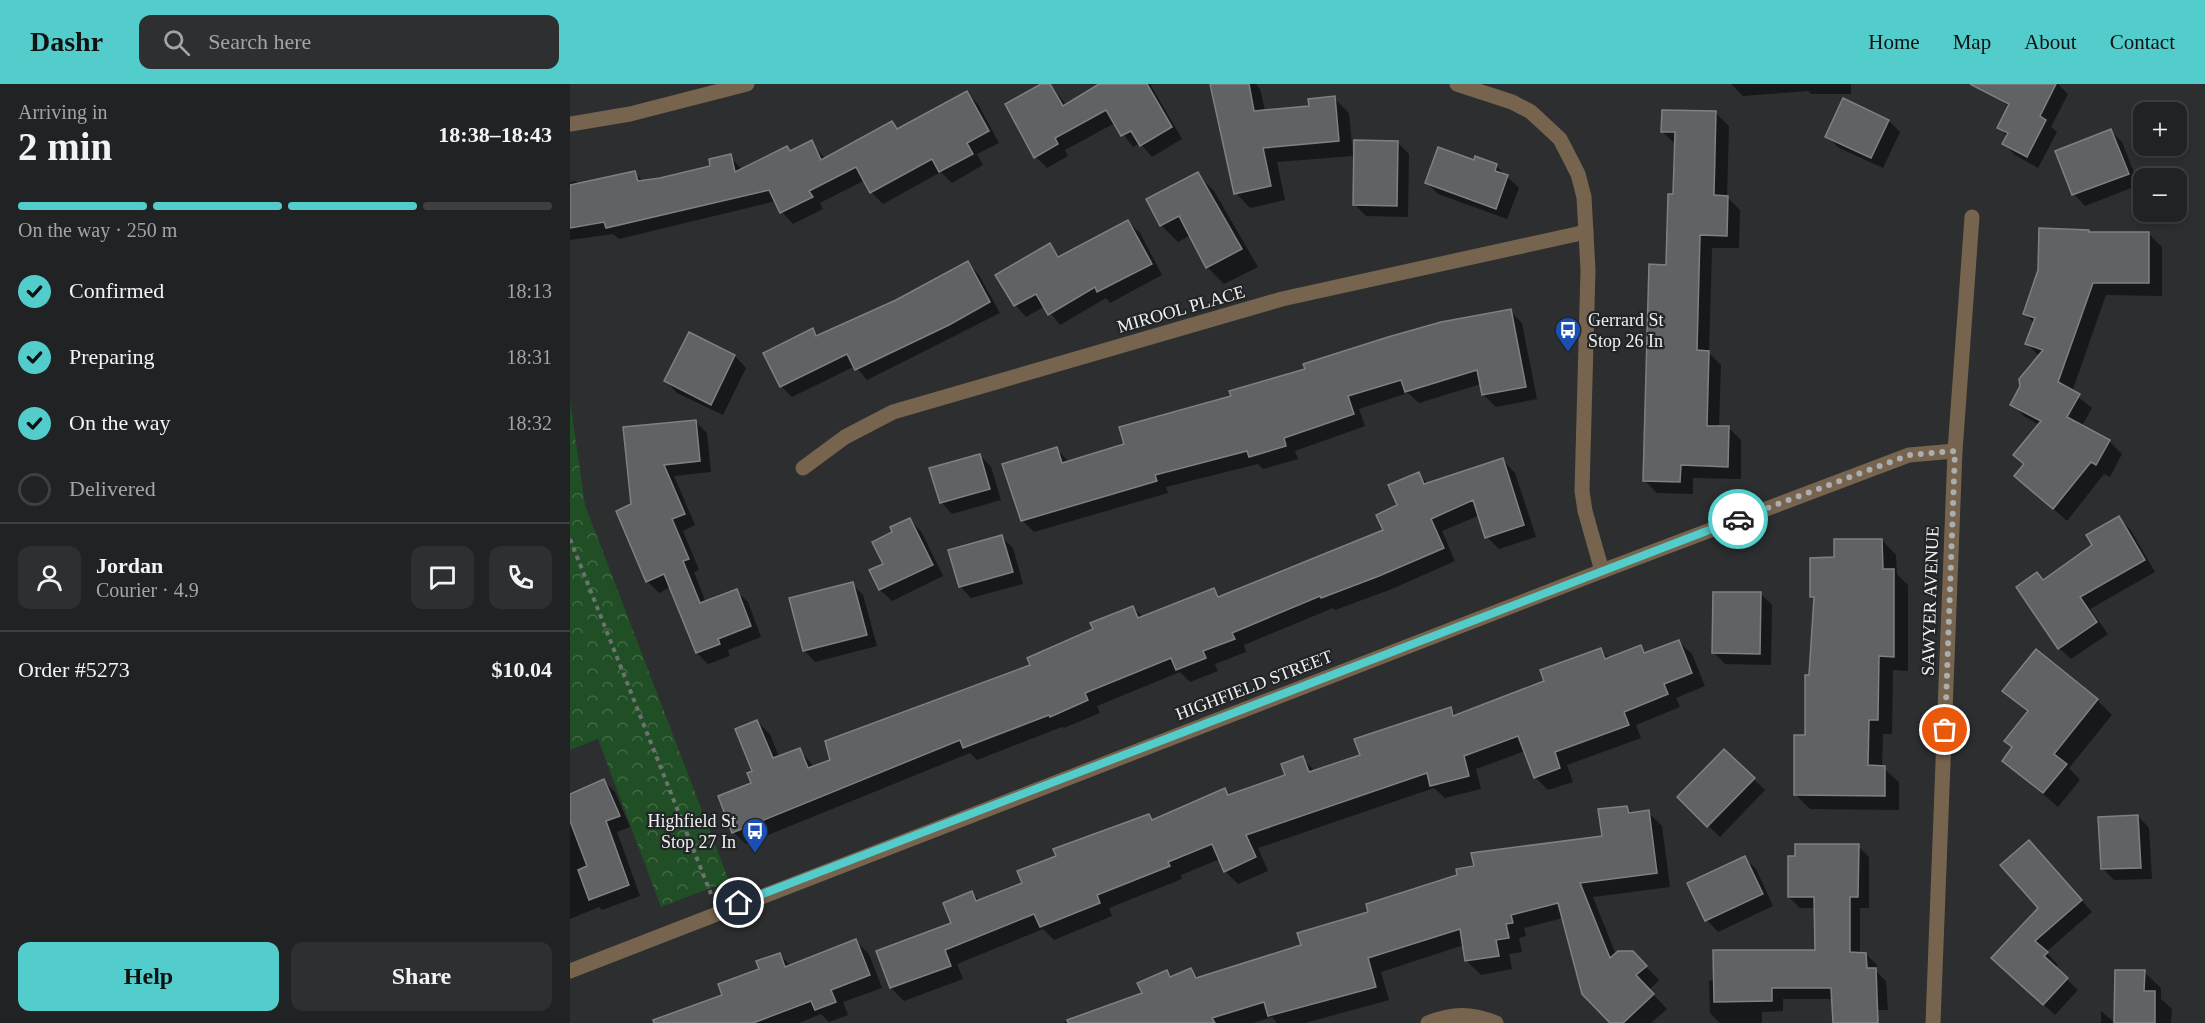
<!DOCTYPE html>
<html lang="en">
<head>
<meta charset="utf-8">
<style>
  body { margin:0; font-family:"Times New Roman",serif; background:#2d2f30; color:#f1f3f6; height:100vh; display:flex; flex-direction:column; font-size:22px; white-space:nowrap }
  * { box-sizing:border-box; margin:0 }
  p { font-size:20px; color:#a2a4a6 }
  .icon { flex:none; width:33px; height:33px; fill:none; stroke:currentColor; stroke-width:2; stroke-linecap:round; stroke-linejoin:round }
  .map { position:relative; flex:1; overflow:hidden }
  .drawer { display:flex; flex-direction:column; background:#212223; width:570px }
  .drawer>* { flex:none }
  .buttons { position:absolute; left:1563px; top:18px; display:grid; gap:12px }
  .buttons a { display:grid; place-items:center; width:54px; height:54px; border-radius:12px; background:#212223; box-shadow:0 3px 9px #0003,0 0 0 2px #3e3f41; font-size:30px }
  .pin { position:absolute; display:grid; place-items:center; width:51px; height:51px; color:#fff; margin:-26px; border:3px solid #fff; border-radius:50%; box-shadow:0 2px 6px #0007 }
  .courier { position:absolute; display:grid; place-items:center; width:60px; height:60px; margin:-30px; border:4px solid #52cdcc; border-radius:50%; background:#fff; color:#222; box-shadow:0 2px 8px #0007 }
  .summary em { font-style:normal; font-weight:600 }
  .summary div { display:flex; flex-direction:column-reverse }
  .summary { display:flex; align-items:center; justify-content:space-between; height:102px; padding:0 18px }
  h1 { font-size:39px; font-weight:600; line-height:45px }
  .bar { display:grid; grid-template-columns:repeat(4,1fr); gap:9px 6px; align-content:center; height:72px; padding:0 18px }
  .bar i { height:8px; border-radius:4px; background:#3e3f41 }
  .bar .selected { background:#52cdcc }
  .bar p { grid-column:span 4 }
  .line { display:flex; align-items:center; gap:15px; padding:0 18px; border-top:2px solid #3e3f41 }
  .line div { flex:1 }
  .round { display:grid; place-items:center; flex:none; width:63px; height:63px; border-radius:12px; background:#2d2f30 }
  ol { padding:0 18px; list-style:none }
  li { display:flex; align-items:center; gap:18px; height:66px }
  li p { margin-inline-start:auto }
  li .icon { padding:6px; border-radius:50%; background:#52cdcc; color:#111; stroke-width:4 }
  li:last-child { color:#a2a4a6 }
  li i { width:33px; height:33px; border:3px solid #3e3f41; border-radius:50% }
  .primary-button { display:flex; gap:12px; margin-top:auto; padding:12px 18px }
  .primary-button a { flex:1; height:69px; border-radius:12px; background:#52cdcc; color:#111; font-size:24px; font-weight:600; line-height:69px; text-align:center }
  .primary-button a+a { background:#2d2f30; color:#f1f3f6 }
  header { display:flex; align-items:center; gap:36px; box-sizing:border-box; height:84px; padding:0 30px; background:#52cdcc; color:#111 }
  header strong { font-size:28px }
  nav { display:flex; gap:33px; margin-inline-start:auto; font-size:21px }
  .search { width:420px; height:54px; background:#2d2f30; display:flex; align-items:center; gap:15px; box-sizing:border-box; padding:0 21px; border-radius:12px; color:#a2a4a6; font-size:22px }
  main { display:flex; flex:1; min-height:0 }
  .map>svg:first-child { display:block }
  .forest { fill:url(#forest-crowns) }
  .shadow { fill:#0007 }
  .building { fill:#606264; stroke:#7e8183; stroke-width:1.5 }
  .lines { fill:none; stroke-linecap:round; stroke-linejoin:round }
  .path { stroke:#6e7071; stroke-width:4; stroke-dasharray:4.5 4.5; stroke-linecap:butt }
  .minor { stroke:#77644f; stroke-width:15 }
  .done { stroke:#abadae; stroke-width:6; stroke-dasharray:0 10.8 }
  .route { stroke:#52cdcc; stroke-width:8 }
  .labels { text-anchor:middle; dominant-baseline:central; stroke-width:4.5; stroke-linejoin:round; paint-order:stroke }
  .street-label { font-size:18px; fill:#eff1f2; stroke:#222426 }
  .poi-label { font-size:18px; fill:#eff1f2; stroke:#222426; text-anchor:start }
</style>
</head>
<body>
<header>
<strong>Dashr</strong>
<div class="search"><svg class="icon" aria-label="search" viewBox="0 0 24 24"><circle cx="10" cy="10" r="6"/><path d="M15 15l6 6"/></svg>Search here</div>
<nav><a>Home</a><a>Map</a><a>About</a><a>Contact</a></nav>
</header>
<main>
<section class="drawer">
<div class="summary"><div><h1>2 min</h1><p>Arriving in</p></div><em>18:38–18:43</em></div>
<div class="bar"><i class="selected"></i><i class="selected"></i><i class="selected"></i><i></i><p>On the way · 250 m</p></div>
<ol>
<li><svg class="icon" aria-label="check" viewBox="0 0 24 24"><path d="M5 12l5 5 9-10"/></svg>Confirmed<p>18:13</p></li>
<li><svg class="icon" aria-label="check" viewBox="0 0 24 24"><path d="M5 12l5 5 9-10"/></svg>Preparing<p>18:31</p></li>
<li><svg class="icon" aria-label="check" viewBox="0 0 24 24"><path d="M5 12l5 5 9-10"/></svg>On the way<p>18:32</p></li>
<li><i></i>Delivered</li>
</ol>
<div class="line" style="height:108px"><a class="round"><svg class="icon" aria-label="person" viewBox="0 0 24 24"><circle cx="12" cy="8" r="4"/><path d="M4 21q1-7 8-7t8 7"/></svg></a><div><b>Jordan</b><p>Courier · 4.9</p></div><a class="round"><svg class="icon" aria-label="chat" viewBox="0 0 24 24"><path d="M4 5h16v11H9l-5 4z"/></svg></a><a class="round"><svg class="icon" aria-label="phone" viewBox="0 0 24 24"><path d="M5 4h4l2 5-3 2q2 4 5 5l2-3 5 2v4C11 20 4 13 5 4z"/></svg></a></div>
<div class="line" style="height:78px"><div>Order #5273</div><b>$10.04</b></div>
<div class="primary-button"><a>Help</a><a>Share</a></div>
</section>
<div class="map">
<svg width="1635" height="939" viewBox="0 0 1635 939">
  <defs>
    <pattern id="forest-crowns" width="20" height="18" patternUnits="userSpaceOnUse" patternTransform="scale(1.5)"><rect width="20" height="18" fill="#204f25"/><path d="M2 6a3 3 0 1 1 6 0M12 15a3 3 0 1 1 6 0" fill="none" stroke="#416945"/></pattern>
  </defs>
  <rect width="100%" height="100%" fill="#2c2e2f"/>
  <path class="forest" d="M 0,317 L 15,421 L 159,797 L 91,823 L 28,655 L 0,666 Z"/>
  <g class="shadow">
    <path d="M 474,0 L 480,0 L 496,21 L 532,0 L 580,0 L 612,55 L 582,73 L 570,59 L 563,63 L 545,39 L 495,66 L 498,72 L 477,84 L 466,73 Z"/>
    <path d="M 642,0 L 686,0 L 690,5 L 695,27 L 741,23 L 764,14 L 779,29 L 783,72 L 707,78 L 715,116 L 680,124 L 666,109 Z"/>
    <path d="M 1161,0 L 1281,0 L 1281,10 L 1241,10 L 1238,7 L 1173,12 Z"/>
    <path d="M 1431,0 L 1488,0 L 1498,10 L 1481,43 L 1487,48 L 1468,84 L 1445,71 L 1434,60 L 1438,53 L 1428,43 L 1439,23 L 1430,14 Z"/>
    <path d="M 396,8 L 408,20 L 429,59 L 407,70 L 413,81 L 382,99 L 371,88 L 313,120 L 301,108 L 295,96 L 250,119 L 253,125 L 223,140 L 212,128 L 206,117 L 49,155 L 43,150 L 0,156 L 0,98 L 6,97 L 9,101 L 65,89 L 74,98 L 142,84 L 160,72 L 172,86 L 217,63 L 221,68 L 241,58 L 255,75 L 322,39 L 329,46 Z"/>
    <path d="M 1146,29 L 1159,42 L 1157,113 L 1170,126 L 1169,164 L 1142,164 L 1139,269 L 1151,281 L 1149,343 L 1159,344 L 1171,356 L 1171,395 L 1123,394 L 1123,410 L 1087,409 L 1074,396 L 1105,111 L 1106,61 L 1093,48 Z"/>
    <path d="M 1319,37 L 1330,48 L 1313,84 L 1269,64 L 1257,52 Z"/>
    <path d="M 1541,47 L 1552,58 L 1569,101 L 1515,122 L 1504,110 Z"/>
    <path d="M 827,58 L 839,70 L 838,133 L 796,132 L 785,121 Z"/>
    <path d="M 905,78 L 926,82 L 949,104 L 937,135 L 868,110 L 856,98 Z"/>
    <path d="M 627,90 L 644,107 L 688,183 L 654,200 L 637,183 L 621,151 L 608,158 L 591,141 Z"/>
    <path d="M 558,138 L 570,149 L 592,191 L 540,219 L 536,214 L 490,241 L 475,222 L 456,233 L 445,221 L 479,161 L 491,173 Z"/>
    <path d="M 1520,150 L 1579,150 L 1592,163 L 1592,212 L 1536,211 L 1502,308 L 1522,324 L 1512,342 L 1539,357 L 1552,370 L 1540,393 L 1534,390 L 1497,437 L 1446,392 L 1455,381 L 1470,341 L 1455,333 L 1442,320 L 1470,273 L 1457,260 L 1464,239 L 1454,229 Z"/>
    <path d="M 398,179 L 409,191 L 430,229 L 297,296 L 285,282 L 222,313 L 211,302 L 242,246 L 249,253 L 327,218 Z"/>
    <path d="M 940,227 L 952,239 L 967,315 L 926,323 L 913,310 L 911,300 L 849,319 L 838,309 L 789,325 L 795,342 L 725,367 L 728,375 L 693,385 L 688,380 L 596,403 L 598,409 L 464,448 L 452,436 L 486,364 L 499,378 L 556,361 L 662,313 Z"/>
    <path d="M 119,250 L 165,272 L 176,284 L 153,331 L 107,309 L 96,297 Z"/>
    <path d="M 125,337 L 137,349 L 141,388 L 104,392 L 125,441 L 113,447 L 129,486 L 124,488 L 136,519 L 166,507 L 178,518 L 191,553 L 158,566 L 160,572 L 138,580 L 127,569 L 101,503 L 89,509 L 77,497 L 63,421 Z"/>
    <path d="M 410,371 L 421,383 L 431,416 L 382,430 L 371,418 Z"/>
    <path d="M 933,376 L 945,389 L 966,453 L 929,465 L 917,453 L 910,431 L 872,447 L 885,477 L 822,505 L 765,526 L 763,524 L 674,561 L 676,568 L 645,580 L 648,587 L 620,598 L 610,588 L 527,622 L 530,629 L 494,644 L 492,643 L 407,676 L 400,669 L 176,760 L 163,748 L 183,700 L 187,638 L 200,650 L 209,673 L 229,665 L 244,683 L 262,677 L 462,582 L 563,524 L 573,533 L 644,506 L 651,513 L 815,447 L 848,390 L 858,400 Z"/>
    <path d="M 1548,434 L 1560,445 L 1585,488 L 1520,525 L 1538,550 L 1501,575 L 1489,564 L 1448,504 L 1474,497 L 1524,462 Z"/>
    <path d="M 339,435 L 351,447 L 373,492 L 322,517 L 310,506 L 301,487 L 315,480 L 324,449 Z"/>
    <path d="M 432,453 L 443,464 L 453,500 L 401,514 L 390,502 Z"/>
    <path d="M 1312,456 L 1326,471 L 1327,490 L 1338,501 L 1338,587 L 1323,586 L 1322,650 L 1313,650 L 1312,683 L 1329,698 L 1329,726 L 1240,725 L 1225,710 L 1236,652 L 1245,516 L 1242,513 L 1266,475 Z"/>
    <path d="M 282,500 L 293,511 L 307,562 L 245,578 L 234,566 Z"/>
    <path d="M 1191,510 L 1202,521 L 1201,581 L 1155,580 L 1144,569 Z"/>
    <path d="M 1108,557 L 1122,570 L 1135,602 L 1106,614 L 1110,623 L 1066,641 L 1071,654 L 997,681 L 1003,698 L 978,706 L 965,693 L 955,667 L 906,685 L 911,705 L 875,714 L 864,704 L 688,764 L 698,787 L 668,800 L 655,787 L 650,775 L 611,791 L 612,795 L 539,824 L 542,832 L 484,856 L 473,845 L 387,880 L 393,895 L 334,917 L 321,904 L 383,839 L 402,809 L 410,817 L 454,800 L 579,732 L 584,737 L 655,706 L 661,711 L 717,691 L 732,674 L 746,688 L 792,672 L 880,625 L 887,632 L 976,598 L 1030,566 L 1040,575 L 1070,563 L 1077,570 Z"/>
    <path d="M 1434,607 L 1527,616 L 1542,631 L 1499,684 L 1510,696 L 1488,723 L 1434,677 L 1444,664 L 1458,629 Z"/>
    <path d="M 1154,667 L 1195,706 L 1150,753 L 1109,713 Z"/>
    <path d="M 34,697 L 45,708 L 60,743 L 47,748 L 70,812 L 32,826 L 29,823 L 0,835 L 0,711 Z"/>
    <path d="M 1057,723 L 1063,730 L 1078,728 L 1092,742 L 1100,803 L 1023,813 L 1046,871 L 1062,868 L 1089,896 L 1079,906 L 1097,925 L 1081,939 L 1042,939 L 993,834 L 954,844 L 956,852 L 949,854 L 952,868 L 939,870 L 942,885 L 911,891 L 897,877 L 894,861 L 811,888 L 819,916 L 735,939 L 707,939 L 702,933 L 683,939 L 493,939 L 574,910 L 597,888 L 603,893 L 621,886 L 629,894 L 733,862 L 1034,754 Z"/>
    <path d="M 1568,732 L 1579,744 L 1582,795 L 1544,796 L 1533,785 Z"/>
    <path d="M 1288,762 L 1299,773 L 1299,824 L 1290,824 L 1290,870 L 1296,870 L 1307,881 L 1307,888 L 1316,897 L 1318,926 L 1274,926 L 1262,915 L 1213,915 L 1213,927 L 1192,928 L 1192,939 L 1150,939 L 1140,929 L 1139,897 L 1246,867 L 1246,824 L 1230,824 L 1219,813 Z"/>
    <path d="M 1470,769 L 1522,828 L 1476,868 L 1488,881 L 1485,884 L 1508,906 L 1485,931 L 1434,886 L 1470,824 Z"/>
    <path d="M 1175,774 L 1186,785 L 1203,822 L 1148,848 L 1137,836 Z"/>
    <path d="M 286,857 L 299,870 L 312,904 L 273,918 L 278,931 L 259,938 L 251,930 L 229,939 L 98,939 L 154,912 L 209,870 L 221,882 Z"/>
    <path d="M 1574,888 L 1591,904 L 1591,915 L 1602,925 L 1601,939 L 1546,939 Z"/>
    <path d="M 1531,927 L 1545,939 L 1531,939 Z"/>
  </g>
  <g class="building">
    <path d="M 471,0 L 480,0 L 493,22 L 529,0 L 577,0 L 602,43 L 570,62 L 561,47 L 551,52 L 536,26 L 485,54 L 488,60 L 464,74 L 435,20 Z"/>
    <path d="M 640,0 L 679,0 L 684,27 L 739,22 L 738,15 L 765,12 L 769,57 L 693,64 L 701,102 L 664,110 Z"/>
    <path d="M 1400,0 L 1486,0 L 1470,32 L 1476,36 L 1457,73 L 1432,60 L 1438,49 L 1427,44 L 1439,20 Z"/>
    <path d="M 397,7 L 419,47 L 397,59 L 403,70 L 369,88 L 362,75 L 300,109 L 286,83 L 239,107 L 243,113 L 210,129 L 199,106 L 36,144 L 34,138 L 0,144 L 0,101 L 65,87 L 68,97 L 90,94 L 140,82 L 139,75 L 161,70 L 165,88 L 217,62 L 220,67 L 242,56 L 251,76 L 322,37 L 327,45 Z"/>
    <path d="M 1273,14 L 1319,36 L 1301,74 L 1255,53 Z"/>
    <path d="M 1092,26 L 1146,27 L 1144,111 L 1158,112 L 1157,152 L 1130,151 L 1127,266 L 1139,267 L 1137,342 L 1159,342 L 1158,383 L 1111,381 L 1110,398 L 1073,397 L 1079,180 L 1096,181 L 1098,110 L 1103,110 L 1105,48 L 1091,48 Z"/>
    <path d="M 1541,45 L 1559,90 L 1502,111 L 1485,67 Z"/>
    <path d="M 784,56 L 828,57 L 827,122 L 783,121 Z"/>
    <path d="M 868,63 L 904,76 L 905,72 L 927,80 L 925,87 L 938,91 L 926,125 L 855,99 Z"/>
    <path d="M 628,88 L 672,165 L 636,184 L 609,132 L 590,142 L 576,115 Z"/>
    <path d="M 558,136 L 582,180 L 527,208 L 525,203 L 478,231 L 466,210 L 444,222 L 425,191 L 480,159 L 488,173 Z"/>
    <path d="M 1469,144 L 1519,146 L 1519,148 L 1579,148 L 1579,199 L 1523,199 L 1488,298 L 1510,310 L 1497,333 L 1540,356 L 1526,381 L 1521,378 L 1483,425 L 1444,392 L 1454,380 L 1443,371 L 1471,337 L 1440,321 L 1450,302 L 1449,295 L 1473,266 L 1455,260 L 1465,234 L 1453,230 L 1468,186 Z"/>
    <path d="M 398,177 L 420,218 L 379,241 L 285,286 L 277,270 L 210,303 L 193,269 L 243,244 L 246,252 L 326,216 Z"/>
    <path d="M 941,225 L 956,303 L 912,311 L 907,286 L 835,308 L 831,296 L 778,312 L 784,330 L 714,354 L 716,362 L 679,373 L 677,367 L 585,391 L 587,397 L 451,437 L 432,380 L 487,363 L 492,379 L 554,360 L 549,343 L 661,312 L 659,307 L 735,285 L 733,280 L 818,253 L 871,238 Z"/>
    <path d="M 119,248 L 165,271 L 141,321 L 94,297 Z"/>
    <path d="M 126,336 L 130,377 L 94,381 L 115,430 L 102,435 L 119,475 L 113,477 L 130,519 L 167,505 L 181,542 L 148,555 L 150,560 L 126,569 L 94,490 L 76,498 L 46,427 L 61,420 L 53,343 Z"/>
    <path d="M 410,370 L 420,405 L 370,419 L 359,384 Z"/>
    <path d="M 933,374 L 954,441 L 915,454 L 903,416 L 861,435 L 874,464 L 809,492 L 751,514 L 750,512 L 662,549 L 665,555 L 633,567 L 636,574 L 606,586 L 601,574 L 515,609 L 518,616 L 480,633 L 479,631 L 393,664 L 390,656 L 162,749 L 148,712 L 181,699 L 177,689 L 182,687 L 165,645 L 187,636 L 203,674 L 230,664 L 238,684 L 260,676 L 255,657 L 460,581 L 457,574 L 523,545 L 520,539 L 563,522 L 568,534 L 644,504 L 648,513 L 813,446 L 806,431 L 827,421 L 818,401 L 849,388 L 854,400 Z"/>
    <path d="M 1549,432 L 1575,476 L 1510,513 L 1527,538 L 1488,565 L 1446,503 L 1467,488 L 1473,496 L 1522,461 L 1516,451 Z"/>
    <path d="M 340,434 L 363,481 L 309,506 L 299,486 L 313,480 L 302,458 L 322,448 L 320,443 Z"/>
    <path d="M 432,451 L 443,488 L 389,503 L 378,466 Z"/>
    <path d="M 1264,455 L 1312,455 L 1313,485 L 1324,485 L 1324,573 L 1309,572 L 1308,636 L 1299,636 L 1298,681 L 1315,682 L 1315,712 L 1224,711 L 1224,651 L 1235,651 L 1235,591 L 1239,591 L 1244,513 L 1240,513 L 1240,474 L 1264,473 Z"/>
    <path d="M 283,498 L 297,551 L 233,567 L 219,514 Z"/>
    <path d="M 1143,508 L 1191,508 L 1190,570 L 1142,569 Z"/>
    <path d="M 1109,556 L 1122,589 L 1094,600 L 1098,610 L 1054,628 L 1059,641 L 985,668 L 990,684 L 964,694 L 948,652 L 894,672 L 899,692 L 860,702 L 857,689 L 676,751 L 686,773 L 654,788 L 642,760 L 598,778 L 600,782 L 527,811 L 530,819 L 470,843 L 464,830 L 375,866 L 381,882 L 320,904 L 306,867 L 381,839 L 373,819 L 402,807 L 406,817 L 452,799 L 447,787 L 486,772 L 483,765 L 579,730 L 582,736 L 655,704 L 658,711 L 715,691 L 711,680 L 733,672 L 739,688 L 790,671 L 784,655 L 881,623 L 883,632 L 974,597 L 970,586 L 1031,564 L 1035,575 L 1071,561 L 1074,569 Z"/>
    <path d="M 1466,565 L 1528,615 L 1484,670 L 1497,680 L 1473,709 L 1432,677 L 1442,663 L 1434,657 L 1458,627 L 1432,607 Z"/>
    <path d="M 1154,665 L 1185,694 L 1137,743 L 1107,713 Z"/>
    <path d="M 34,695 L 50,732 L 36,737 L 59,801 L 19,816 L 8,786 L 17,782 L 0,737 L 0,710 Z"/>
    <path d="M 1057,722 L 1059,729 L 1079,726 L 1087,789 L 1010,799 L 1040,874 L 1048,867 L 1063,867 L 1077,882 L 1066,891 L 1084,910 L 1053,939 L 1040,939 L 1012,910 L 988,819 L 941,831 L 943,839 L 936,840 L 939,854 L 926,856 L 929,872 L 895,877 L 890,845 L 798,874 L 806,903 L 698,932 L 694,918 L 642,934 L 645,939 L 498,939 L 497,936 L 572,909 L 567,899 L 597,886 L 600,893 L 621,884 L 626,894 L 731,861 L 727,849 L 798,828 L 796,820 L 887,791 L 886,785 L 904,782 L 901,769 L 1032,752 L 1028,725 Z"/>
    <path d="M 1568,731 L 1571,784 L 1531,785 L 1528,733 Z"/>
    <path d="M 1459,756 L 1512,816 L 1465,857 L 1478,868 L 1474,872 L 1498,894 L 1473,921 L 1421,874 L 1468,824 L 1430,781 Z"/>
    <path d="M 1225,760 L 1289,760 L 1288,813 L 1280,813 L 1280,868 L 1296,869 L 1297,884 L 1306,884 L 1308,939 L 1263,939 L 1261,904 L 1202,904 L 1202,917 L 1144,918 L 1143,866 L 1245,866 L 1244,813 L 1218,813 L 1218,772 L 1225,772 Z"/>
    <path d="M 1175,772 L 1193,810 L 1135,837 L 1117,799 Z"/>
    <path d="M 286,855 L 300,891 L 261,906 L 266,918 L 245,926 L 241,917 L 183,939 L 84,939 L 83,936 L 152,911 L 148,900 L 189,885 L 186,877 L 210,869 L 215,883 Z"/>
    <path d="M 1545,886 L 1575,886 L 1574,907 L 1585,907 L 1585,939 L 1544,939 Z"/>
  </g>
  <g class="lines">
    <path class="path" d="M 0,455 L 141,810"/>
    <g class="minor">
      <path d="M 887,0 L 942,18 L 961,28 L 990,55 L 1008,90 L 1014,113 L 1018,186 L 1012,407 L 1015,427 L 1032,487"/>
      <path d="M 0,40 L 60,30 L 177,0"/>
      <path d="M 233,384 L 275,353 L 323,328 L 712,215 L 1016,148"/>
      <path d="M 0,887 L 1032,487 L 1339,371 L 1385,367"/>
      <path d="M 858,939 C 883,929 901,929 926,939"/>
      <path d="M 1363,939 L 1385,367 L 1402,133"/>
    </g>
  </g>
  <g class="lines">
    <path class="done" d="M 1168,435 L 1339,371 L 1385,367 L 1375,646"/>
    <path class="route" d="M 169,819 L 1168,435"/>
  </g>
  <defs>
    <g id="bus-pin" transform="scale(1.35)"><path d="M0 17L-7.5 6A9.5 9.5 0 1 1 7.5 6Z" fill="#1a4fb4" stroke="#222426"/><path d="M-5-6H5V4H4V6H2V4H-2V6H-4V4H-5ZM-3.5-4V0h7V-4ZM-3.5 1.2v1.5H-2V1.2ZM2 1.2v1.5H3.5V1.2Z" fill="#fff"/></g>
  </defs>
  <g fill-rule="evenodd">
    <use href="#bus-pin" x="998" y="246"/>
    <use href="#bus-pin" x="185" y="747"/>
  </g>
  <g class="labels">
    <g class="street-label">
      <text transform="translate(611 225) rotate(-16)">MIROOL PLACE</text>
      <text transform="translate(1360 517) rotate(-88)">SAWYER AVENUE</text>
      <text transform="translate(684 601) rotate(-21)">HIGHFIELD STREET</text>
    </g>
    <g class="poi-label">
      <text x="1018" y="236">Gerrard St<tspan x="1018" dy="21">Stop 26 In</tspan></text>
      <text x="166" y="737" text-anchor="end">Highfield St<tspan x="166" dy="21">Stop 27 In</tspan></text>
    </g>
  </g>
</svg>
<div class="buttons">
<a>+</a>
<a>−</a>
</div>
<div class="pin" style="left:1375px;top:646px;background:#ea580c"><svg class="icon" aria-label="bag" viewBox="0 0 24 24"><path d="M5 8h14l-1 12H6zM9 8a3 3 0 0 1 6 0"/></svg></div>
<div class="pin" style="left:169px;top:819px;background:#1f2937"><svg class="icon" aria-label="home" viewBox="0 0 24 24"><path d="M3 11l9-7 9 7M6 9v11h12V9"/></svg></div>
<div class="courier" style="left:1168px;top:435px"><svg class="icon" aria-label="car" viewBox="0 0 24 24"><path d="M5 17H2v-5l4-1 3-4h7l3 4 3 1v5h-3M9 17h6M6 11h13"/><circle cx="7" cy="17" r="2"/><circle cx="17" cy="17" r="2"/></svg></div>
</div>
</main>
</body>
</html>
